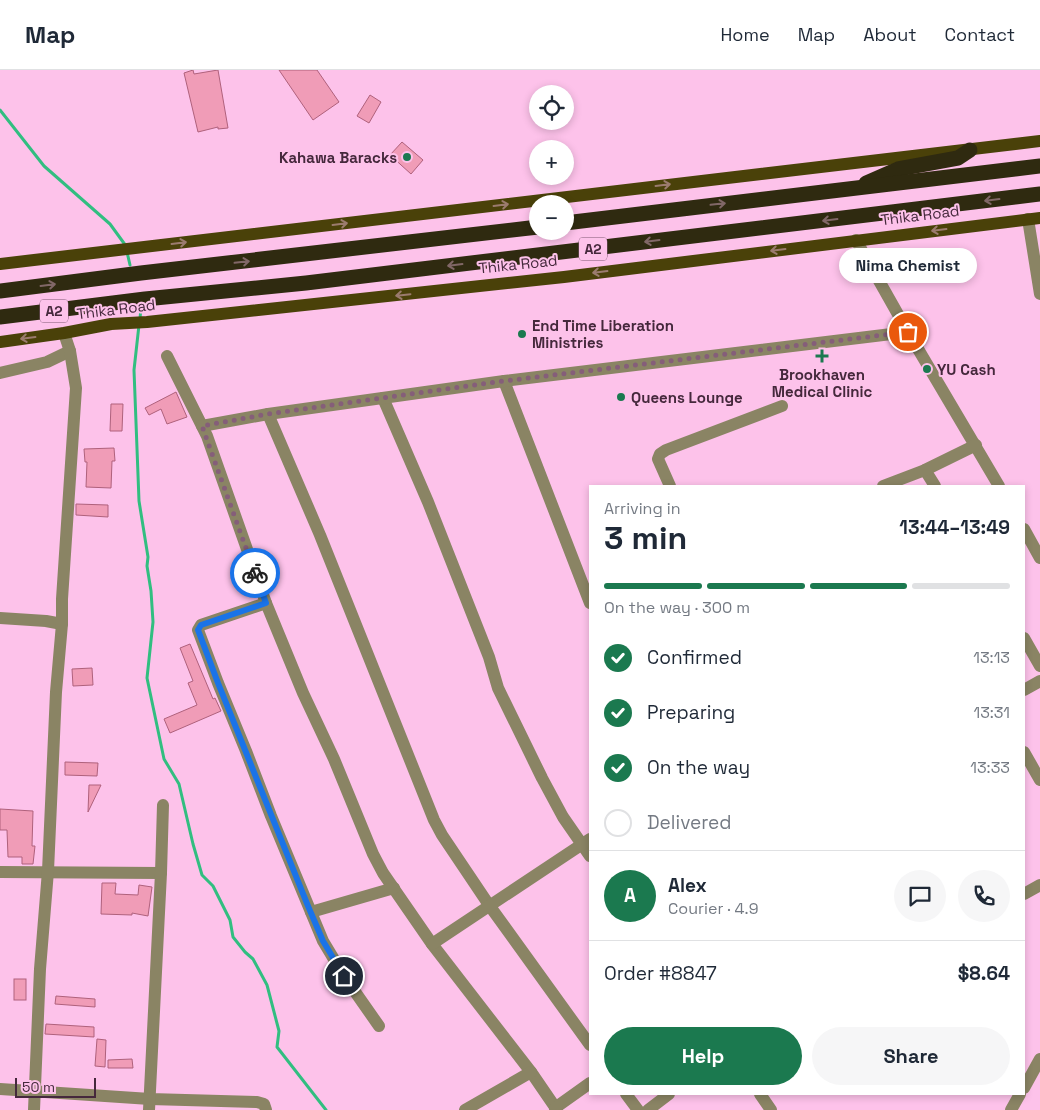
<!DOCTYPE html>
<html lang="en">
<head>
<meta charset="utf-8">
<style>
  body { margin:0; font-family:"Space Grotesk",sans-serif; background:#f6f6f7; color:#1f2937; height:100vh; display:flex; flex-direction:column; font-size:19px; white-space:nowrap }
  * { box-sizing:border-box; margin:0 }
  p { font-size:16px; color:#747a83 }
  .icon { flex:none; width:28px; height:28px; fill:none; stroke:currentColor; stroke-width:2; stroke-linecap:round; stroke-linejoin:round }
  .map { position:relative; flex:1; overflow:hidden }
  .panel { position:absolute; left:589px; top:415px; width:436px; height:610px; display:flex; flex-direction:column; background:#fff; border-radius:0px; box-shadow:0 2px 8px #0003 }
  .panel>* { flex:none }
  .buttons { position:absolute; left:529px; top:15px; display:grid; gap:10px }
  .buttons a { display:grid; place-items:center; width:45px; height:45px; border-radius:50%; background:#fff; box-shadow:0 2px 8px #0003; font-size:25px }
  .scale { position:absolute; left:15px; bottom:12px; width:81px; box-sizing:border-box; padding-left:5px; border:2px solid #45283c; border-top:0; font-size:14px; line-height:18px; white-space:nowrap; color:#45283c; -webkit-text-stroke:4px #fdc2ea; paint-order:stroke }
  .pin { position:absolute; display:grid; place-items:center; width:42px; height:42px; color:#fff; margin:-21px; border:2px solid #fff; border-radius:50%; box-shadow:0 1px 5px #0007 }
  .courier { position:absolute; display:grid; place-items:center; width:50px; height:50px; margin:-25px; border:4px solid #1a73e8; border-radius:50%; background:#fff; color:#222; box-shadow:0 1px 6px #0007 }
  .bubble { position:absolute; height:35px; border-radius:18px; background:#fff; box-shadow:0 2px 8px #0003; font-size:16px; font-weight:700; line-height:35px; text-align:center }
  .overview em { font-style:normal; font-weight:700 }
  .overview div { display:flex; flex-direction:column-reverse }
  .overview { display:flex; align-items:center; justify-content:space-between; height:85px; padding:0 15px }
  h1 { font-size:32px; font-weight:700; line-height:38px }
  .bar { display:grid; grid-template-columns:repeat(4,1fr); gap:8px 5px; align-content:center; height:60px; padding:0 15px }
  .bar i { height:6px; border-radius:4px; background:#e0e1e3 }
  .bar .active { background:#1b794f }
  .bar p { grid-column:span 4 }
  .line { display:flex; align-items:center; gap:12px; padding:0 15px; border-top:1px solid #e0e1e3 }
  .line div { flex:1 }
  .round { display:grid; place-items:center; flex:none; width:52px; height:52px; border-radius:26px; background:#f6f6f7 }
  ol { padding:0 15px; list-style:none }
  li { display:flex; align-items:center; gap:15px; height:55px }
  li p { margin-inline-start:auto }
  li .icon { padding:5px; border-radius:50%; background:#1b794f; color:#fff; stroke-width:4 }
  li:last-child { color:#747a83 }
  li i { width:28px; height:28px; border:2px solid #e0e1e3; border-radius:50% }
  .action { display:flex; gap:10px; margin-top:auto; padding:10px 15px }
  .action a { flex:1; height:58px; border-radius:30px; background:#1b794f; color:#fff; font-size:20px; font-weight:700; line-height:58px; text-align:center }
  .action a+a { background:#f6f6f7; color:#1f2937 }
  header { display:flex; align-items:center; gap:30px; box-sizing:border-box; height:70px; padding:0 25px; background:#fff; border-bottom:1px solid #e0e1e3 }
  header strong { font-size:24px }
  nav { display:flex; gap:28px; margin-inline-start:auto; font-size:18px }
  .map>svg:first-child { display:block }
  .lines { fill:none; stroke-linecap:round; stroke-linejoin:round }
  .stream { stroke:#31be80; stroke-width:3 }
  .building { fill:#f09cb7; stroke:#af617c }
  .minor { stroke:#8a8464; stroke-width:12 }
  .major { stroke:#4a4109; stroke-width:12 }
  .highway { stroke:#2f2a10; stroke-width:15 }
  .oneway { stroke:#9b7b6e }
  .oneway2 { stroke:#816767 }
  .done { stroke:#855e79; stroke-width:5; stroke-dasharray:0 9 }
  .route { stroke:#1a73e8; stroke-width:6 }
  .poi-dot { fill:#1b794f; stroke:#fdc2ea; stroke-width:2 }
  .labels { text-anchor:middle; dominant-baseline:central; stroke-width:4; stroke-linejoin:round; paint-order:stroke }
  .shield { fill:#fdc2ea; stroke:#7c5670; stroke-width:1 }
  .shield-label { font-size:14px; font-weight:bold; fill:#45283c }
  .poi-label { font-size:15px; font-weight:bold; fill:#45283c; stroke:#fdc2ea; text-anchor:start }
  .street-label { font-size:15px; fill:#45283c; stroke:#fdc2ea }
</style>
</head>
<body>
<header>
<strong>Map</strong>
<nav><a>Home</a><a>Map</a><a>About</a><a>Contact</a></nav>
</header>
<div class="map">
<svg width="1040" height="1040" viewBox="0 0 1040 1040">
  <rect width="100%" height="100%" fill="#fdc2ea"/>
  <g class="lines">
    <g class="stream">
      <path d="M 0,40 L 44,96 L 110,154 L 126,176"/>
      <path d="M 127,182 L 130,195"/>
      <path d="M 140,249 L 141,237"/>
      <path d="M 139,255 L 134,300 L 139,431 L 148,487 L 147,496 L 151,521 L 153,552 L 147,608 L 164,689 L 179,714 L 193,774 L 202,805 L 213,816 L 230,850 L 233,867 L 245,882 L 253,889 L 267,915 L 279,961 L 277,977 L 326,1040"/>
    </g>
  </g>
  <g class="building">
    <path d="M 193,0 L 194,4 L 218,0 L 228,58 L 218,59 L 218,57 L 198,62 L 184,3 Z"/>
    <path d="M 279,0 L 317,0 L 339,32 L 313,50 Z"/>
    <path d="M 370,25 L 381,32 L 369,53 L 357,46 Z"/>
    <path d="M 402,72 L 423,90 L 411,104 L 390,85 Z"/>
    <path d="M 176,322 L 187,347 L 167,354 L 161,339 L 149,345 L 145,338 Z"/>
    <path d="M 111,334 L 123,334 L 122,361 L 110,361 Z"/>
    <path d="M 114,378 L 115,391 L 112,391 L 111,418 L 86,417 L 87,392 L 85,392 L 84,379 Z"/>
    <path d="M 76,434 L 108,435 L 108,447 L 76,445 Z"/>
    <path d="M 190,574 L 213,629 L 215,628 L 221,641 L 170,663 L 164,649 L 197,635 L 188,613 L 193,611 L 180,578 Z"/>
    <path d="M 92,598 L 93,615 L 73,616 L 72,599 Z"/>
    <path d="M 65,692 L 98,693 L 97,706 L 65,705 Z"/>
    <path d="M 89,715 L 101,715 L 88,742 Z"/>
    <path d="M 0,739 L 33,741 L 32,776 L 35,776 L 33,794 L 22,794 L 22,787 L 8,787 L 7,760 L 0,760 Z"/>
    <path d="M 102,813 L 116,813 L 115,824 L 138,825 L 139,815 L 152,817 L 148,846 L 132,843 L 132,845 L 101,844 Z"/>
    <rect x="14" y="909" width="12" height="21"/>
    <path d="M 56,926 L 95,929 L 95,937 L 55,934 Z"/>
    <path d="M 46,954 L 94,957 L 94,967 L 45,964 Z"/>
    <path d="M 97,969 L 106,970 L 105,997 L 95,996 Z"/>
    <path d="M 132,989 L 133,998 L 108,998 L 108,990 Z"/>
  </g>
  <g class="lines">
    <g class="minor">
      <path d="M 1028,149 L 1040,224"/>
      <path d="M 856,170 L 908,262 L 999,416"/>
      <path d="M 167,286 L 207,366 L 266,533 L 303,623 L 334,689 L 373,784 L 383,803 L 432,874 L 531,1002 L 557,1040"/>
      <path d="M 0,303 L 47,292 L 70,281"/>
      <path d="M 504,311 L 590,533"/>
      <path d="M 383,328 L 428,432 L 489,587 L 498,618 L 542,708 L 563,747 L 590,786"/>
      <path d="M 268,344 L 320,465 L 434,750 L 442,765 L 489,835 L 590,975"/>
      <path d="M 202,356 L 268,344 L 504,311 L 908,262"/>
      <path d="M 925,400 L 935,416"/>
      <path d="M 670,416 L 658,389 L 660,384 L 666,380 L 782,336"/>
      <path d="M 883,416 L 925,400 L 976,375"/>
      <path d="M 1024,459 L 1040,488"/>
      <path d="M 266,533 L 201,555 L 198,560 L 218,613 L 246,681 L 271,746 L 323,871 L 344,906 L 379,956"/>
      <path d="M 0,548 L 46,551 L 62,554"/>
      <path d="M 1024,568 L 1040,596"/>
      <path d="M 1024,620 L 1040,611"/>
      <path d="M 1024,682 L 1040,710"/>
      <path d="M 0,802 L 161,803"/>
      <path d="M 1024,824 L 1040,815"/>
      <path d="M 311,842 L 394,818"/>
      <path d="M 432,874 L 590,769"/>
      <path d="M 1024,1018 L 1040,989"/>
      <path d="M 0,1019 L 150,1029 L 257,1032 L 264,1034 L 266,1040"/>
      <path d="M 626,1024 L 638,1040"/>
      <path d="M 760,1024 L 771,1040"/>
      <path d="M 555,1038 L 590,1013"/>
      <path d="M 34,1040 L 40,899 L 48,801 L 56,622 L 62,554 L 62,529 L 76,318 L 70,281 L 64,263"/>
      <path d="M 149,1040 L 161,803 L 163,735"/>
      <path d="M 465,1040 L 531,1002"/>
      <path d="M 648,1040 L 669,1024"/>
      <path d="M 1011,1040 L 1020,1024"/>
    </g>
    <g class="major">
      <path d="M 0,194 L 1040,71"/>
      <path d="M 0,272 L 64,263 L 111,254 L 147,252 L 564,207 L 1040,148"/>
    </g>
    <g class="highway">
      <path d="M 866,113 L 898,99 L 958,88 L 970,80"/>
      <path d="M 565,153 C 723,133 882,116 1040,96"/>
      <path d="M 0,221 L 141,203 L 538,157"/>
      <path d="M 0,247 L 145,229 L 306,213 L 1040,124"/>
    </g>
  </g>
  <defs><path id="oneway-shaft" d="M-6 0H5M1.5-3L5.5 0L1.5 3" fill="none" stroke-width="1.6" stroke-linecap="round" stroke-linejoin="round" transform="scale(1.25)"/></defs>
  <g class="oneway">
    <use href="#oneway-shaft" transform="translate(663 115) rotate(-7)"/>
    <use href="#oneway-shaft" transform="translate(501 135) rotate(-7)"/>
    <use href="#oneway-shaft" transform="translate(340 154) rotate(-7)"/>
    <use href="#oneway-shaft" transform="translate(939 160) rotate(173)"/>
    <use href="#oneway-shaft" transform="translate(179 173) rotate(-7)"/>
    <use href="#oneway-shaft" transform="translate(778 180) rotate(173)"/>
    <use href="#oneway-shaft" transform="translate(600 202) rotate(173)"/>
    <use href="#oneway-shaft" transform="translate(403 225) rotate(174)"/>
    <use href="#oneway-shaft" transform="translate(28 268) rotate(173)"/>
  </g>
  <g class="oneway2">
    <use href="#oneway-shaft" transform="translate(992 130) rotate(173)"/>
    <use href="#oneway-shaft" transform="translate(718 134) rotate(-6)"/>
    <use href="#oneway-shaft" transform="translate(830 150) rotate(173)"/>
    <use href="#oneway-shaft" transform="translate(652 171) rotate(173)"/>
    <use href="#oneway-shaft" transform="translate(242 192) rotate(-6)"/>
    <use href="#oneway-shaft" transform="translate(455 195) rotate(173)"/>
    <use href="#oneway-shaft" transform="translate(48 215) rotate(-7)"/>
  </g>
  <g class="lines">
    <path class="done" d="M 255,503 L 202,356 L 268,344 L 504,311 L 908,262"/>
    <path class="route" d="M 255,503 L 266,533 L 201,555 L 198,560 L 218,613 L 308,836 L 323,871 L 344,906"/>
  </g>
  <g class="poi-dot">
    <circle cx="407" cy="87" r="5"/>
    <circle cx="522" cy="264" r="5"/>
    <path d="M819.5 278.5h5v5h5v5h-5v5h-5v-5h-5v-5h5z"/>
    <circle cx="927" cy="299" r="5"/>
    <circle cx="621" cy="327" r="5"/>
  </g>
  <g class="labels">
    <g class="shield">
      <rect x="579" y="167.5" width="28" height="23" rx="4"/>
      <rect x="40" y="229.5" width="28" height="23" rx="4"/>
    </g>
    <g class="shield-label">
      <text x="593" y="179">A2</text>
      <text x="54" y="241">A2</text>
    </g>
    <g class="poi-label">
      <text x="397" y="87" text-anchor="end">Kahawa Baracks</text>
      <text x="532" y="255">End Time Liberation<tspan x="532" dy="17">Ministries</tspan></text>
      <text x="937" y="299">YU Cash</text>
      <text x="822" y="304" text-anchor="middle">Brookhaven<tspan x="822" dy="17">Medical Clinic</tspan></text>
      <text x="631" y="327">Queens Lounge</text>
    </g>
    <g class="street-label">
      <text transform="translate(920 145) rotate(-7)">Thika Road</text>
      <text transform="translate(518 194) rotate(-6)">Thika Road</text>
      <text transform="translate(116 239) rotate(-7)">Thika Road</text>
    </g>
  </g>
</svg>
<div class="buttons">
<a><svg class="icon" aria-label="locate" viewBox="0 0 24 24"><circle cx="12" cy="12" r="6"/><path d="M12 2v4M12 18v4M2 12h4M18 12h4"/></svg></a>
<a>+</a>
<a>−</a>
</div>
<div class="scale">50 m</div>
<div class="pin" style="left:908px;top:262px;background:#ea580c"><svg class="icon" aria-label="bag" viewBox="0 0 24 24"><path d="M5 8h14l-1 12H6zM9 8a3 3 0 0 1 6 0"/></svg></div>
<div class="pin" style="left:344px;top:906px;background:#1f2937"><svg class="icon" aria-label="home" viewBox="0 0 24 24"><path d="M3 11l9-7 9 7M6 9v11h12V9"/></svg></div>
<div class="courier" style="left:255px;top:503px"><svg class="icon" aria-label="bike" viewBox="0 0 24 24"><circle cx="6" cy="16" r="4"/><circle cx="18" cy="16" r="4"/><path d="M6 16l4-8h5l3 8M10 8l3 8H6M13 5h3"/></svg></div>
<div class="bubble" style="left:839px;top:178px;width:138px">Nima Chemist</div>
<section class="panel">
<div class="overview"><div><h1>3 min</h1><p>Arriving in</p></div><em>13:44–13:49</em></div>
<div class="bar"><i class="active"></i><i class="active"></i><i class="active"></i><i></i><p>On the way · 300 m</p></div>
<ol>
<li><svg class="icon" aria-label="check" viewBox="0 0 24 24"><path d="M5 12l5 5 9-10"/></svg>Confirmed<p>13:13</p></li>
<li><svg class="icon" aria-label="check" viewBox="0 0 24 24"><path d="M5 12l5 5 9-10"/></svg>Preparing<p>13:31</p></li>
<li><svg class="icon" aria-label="check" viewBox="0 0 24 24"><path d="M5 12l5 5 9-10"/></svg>On the way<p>13:33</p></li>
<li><i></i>Delivered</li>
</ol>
<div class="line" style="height:90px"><b class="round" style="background:#1b794f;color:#fff">A</b><div><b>Alex</b><p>Courier · 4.9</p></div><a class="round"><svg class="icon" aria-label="chat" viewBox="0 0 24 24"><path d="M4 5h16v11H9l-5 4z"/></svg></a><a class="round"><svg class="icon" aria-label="phone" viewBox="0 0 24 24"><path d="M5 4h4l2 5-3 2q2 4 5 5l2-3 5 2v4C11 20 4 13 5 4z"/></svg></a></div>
<div class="line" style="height:65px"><div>Order #8847</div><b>$8.64</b></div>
<div class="action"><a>Help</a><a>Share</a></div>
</section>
</div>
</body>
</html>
